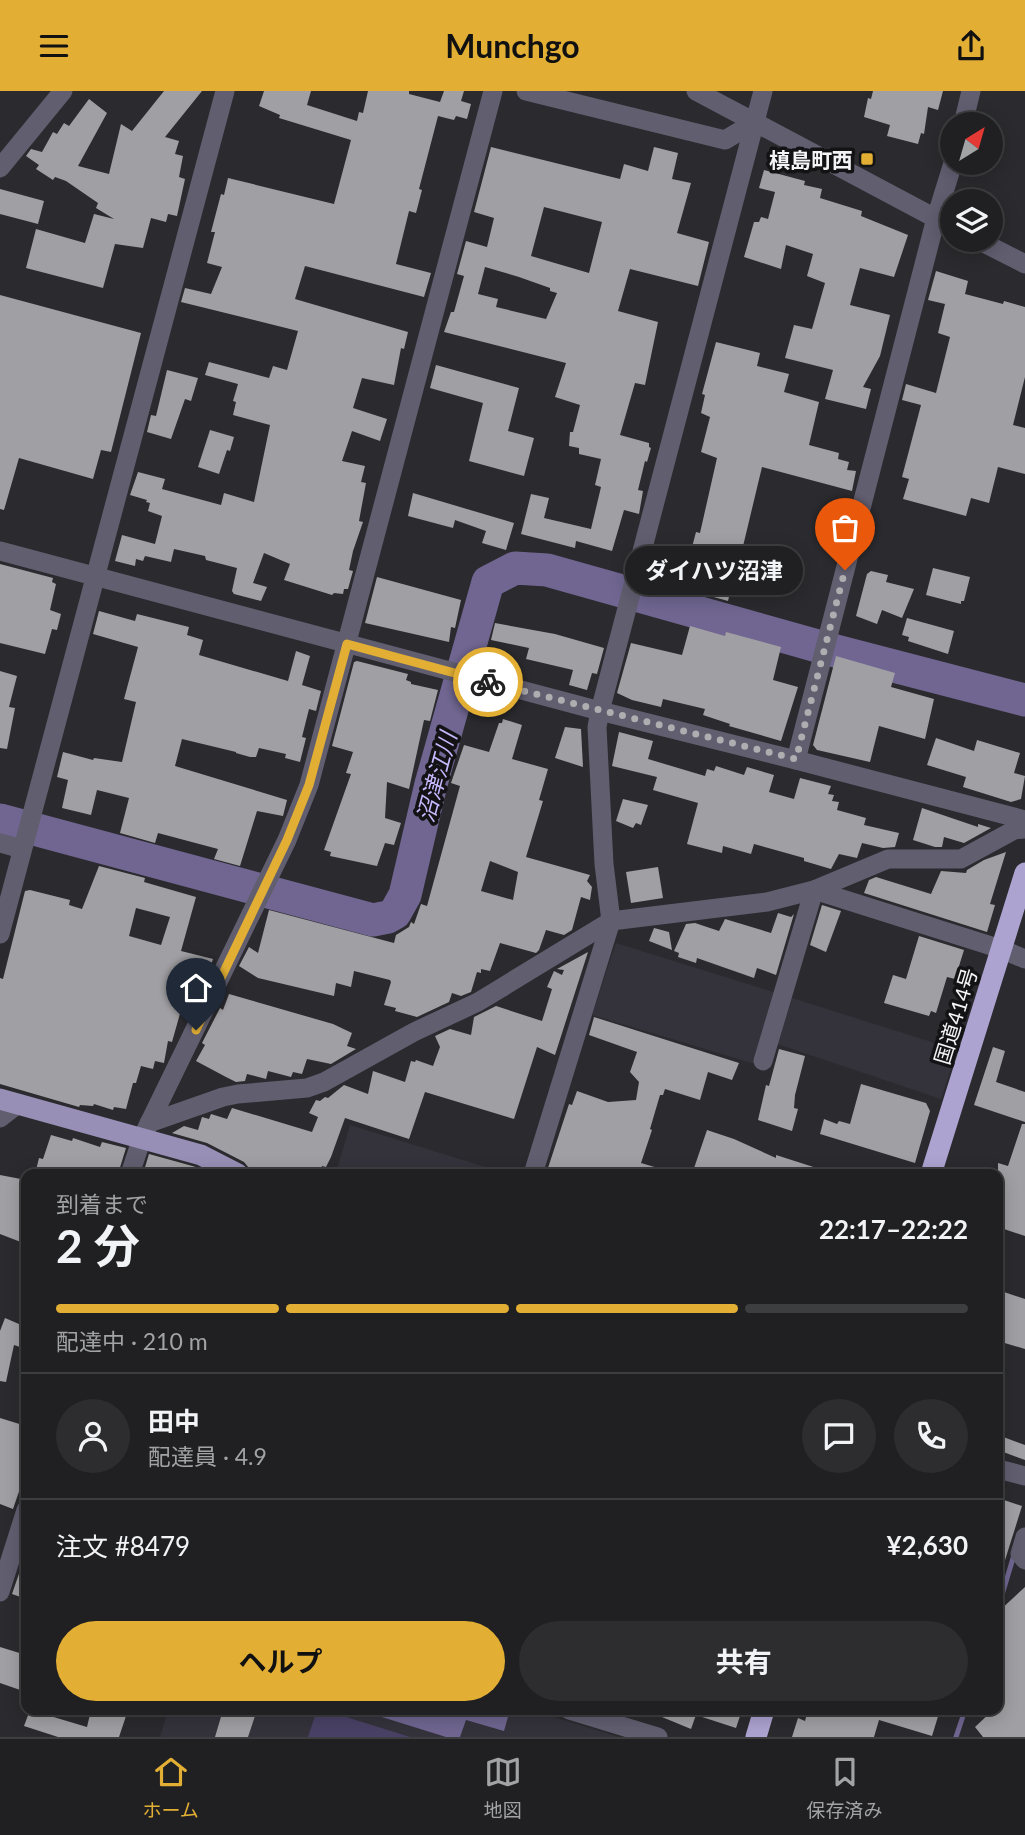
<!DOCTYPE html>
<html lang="ja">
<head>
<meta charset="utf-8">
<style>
  body { margin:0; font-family:Lato,"Noto Sans JP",sans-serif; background:#2d2d2f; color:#f1f3f6; height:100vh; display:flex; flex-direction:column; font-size:26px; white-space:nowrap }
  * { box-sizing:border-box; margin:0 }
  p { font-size:23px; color:#a2a3a5 }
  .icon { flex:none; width:38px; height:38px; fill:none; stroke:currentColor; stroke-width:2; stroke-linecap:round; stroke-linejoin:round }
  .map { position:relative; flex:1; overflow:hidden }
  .drawer { position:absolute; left:21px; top:1078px; width:982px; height:546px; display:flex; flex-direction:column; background:#202022; border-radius:14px; box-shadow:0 4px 18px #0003,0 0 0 2px #3d3e40 }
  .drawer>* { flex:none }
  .needle { width:46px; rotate:37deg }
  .controls { position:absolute; left:940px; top:21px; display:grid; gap:14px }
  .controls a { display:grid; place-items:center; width:63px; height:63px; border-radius:50%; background:#202022; box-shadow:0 4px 18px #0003,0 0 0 2px #3d3e40; font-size:35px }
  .pin { position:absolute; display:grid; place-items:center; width:60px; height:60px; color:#fff; margin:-72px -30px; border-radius:50% 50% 50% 0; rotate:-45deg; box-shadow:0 0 7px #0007 }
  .pin .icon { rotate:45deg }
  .courier { position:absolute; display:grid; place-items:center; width:70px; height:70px; margin:-35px; border:5px solid #e2af34; border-radius:50%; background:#fff; color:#222; box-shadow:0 2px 9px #0007 }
  .bubble { position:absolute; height:49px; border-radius:24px; background:#202022; box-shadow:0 4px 18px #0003,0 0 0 2px #3d3e40; font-size:23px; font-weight:700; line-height:49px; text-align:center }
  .headline em { font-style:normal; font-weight:700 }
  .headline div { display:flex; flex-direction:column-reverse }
  .headline { display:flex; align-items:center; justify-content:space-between; height:119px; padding:0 35px }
  h1 { font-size:46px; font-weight:700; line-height:52px }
  .bar { display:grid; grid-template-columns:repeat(4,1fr); gap:10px 7px; align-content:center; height:84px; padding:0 35px }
  .bar i { height:9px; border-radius:5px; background:#3d3e40 }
  .bar .current { background:#e2af34 }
  .bar p { grid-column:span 4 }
  .line { display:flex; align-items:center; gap:18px; padding:0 35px; border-top:2px solid #3d3e40 }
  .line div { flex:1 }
  .round { display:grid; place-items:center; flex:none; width:74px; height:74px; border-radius:37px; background:#2d2d2f }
  .action { display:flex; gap:14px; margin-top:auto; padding:14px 35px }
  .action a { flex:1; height:80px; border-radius:42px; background:#e2af34; color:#111; font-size:28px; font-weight:700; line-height:80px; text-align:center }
  .action a+a { background:#2d2d2f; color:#f1f3f6 }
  header { display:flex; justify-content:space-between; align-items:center; height:91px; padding:0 35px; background:#e2af34; color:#111; font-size:32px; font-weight:700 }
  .tabs { display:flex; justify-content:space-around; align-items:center; height:98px; border-top:2px solid #3d3e40; background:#202022; font-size:19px; color:#a2a3a5 }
  .tabs a { display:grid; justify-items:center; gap:4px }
  .tabs .current { color:#e2af34 }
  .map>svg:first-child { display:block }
  .built { fill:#34323b }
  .green { fill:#4a4266 }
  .water { fill:#706691 }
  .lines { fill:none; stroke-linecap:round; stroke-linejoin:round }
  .stream { stroke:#706691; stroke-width:5 }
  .river { stroke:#706691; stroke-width:33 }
  .building { fill:#a0a0a4; fill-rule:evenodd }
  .minor { stroke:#615e70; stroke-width:19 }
  .major { stroke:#978fb5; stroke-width:21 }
  .highway { stroke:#aca3d1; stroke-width:21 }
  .done { stroke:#aeadb0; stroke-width:7; stroke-dasharray:0 12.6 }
  .route { stroke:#e2af34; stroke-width:9 }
  .poi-dot { fill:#e2af34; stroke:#131315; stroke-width:2.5 }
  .labels { text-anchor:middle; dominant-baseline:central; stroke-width:7; stroke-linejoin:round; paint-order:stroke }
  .poi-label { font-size:21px; font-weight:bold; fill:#f4f3f6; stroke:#131315; text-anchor:end }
  .street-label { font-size:21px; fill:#f4f3f6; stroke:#131315 }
  .water-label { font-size:23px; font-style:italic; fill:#c6b7fb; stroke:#131315 }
</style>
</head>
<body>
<header><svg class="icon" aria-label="menu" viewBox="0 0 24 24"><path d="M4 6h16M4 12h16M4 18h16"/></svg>Munchgo<svg class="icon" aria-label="share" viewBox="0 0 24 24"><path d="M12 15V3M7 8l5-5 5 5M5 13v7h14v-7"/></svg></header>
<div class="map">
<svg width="1025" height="1646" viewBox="0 0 1025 1646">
  <rect width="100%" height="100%" fill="#2b2a2e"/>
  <g class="built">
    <path d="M 616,852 L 780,903 L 758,974 L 592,924 Z"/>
    <path d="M 789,906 L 957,959 L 941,1008 L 774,952 Z"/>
    <path d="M 350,1034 L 508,1083 L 343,1083 L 336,1081 Z"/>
    <path d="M 168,1619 L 531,1619 L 619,1646 L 160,1646 Z"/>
  </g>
  <path class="green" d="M 317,1619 L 324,1619 L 410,1646 L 308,1646 Z"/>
  <path class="water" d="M 370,1619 L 510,1619 L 504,1640 L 466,1629 L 460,1646 L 446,1646 L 369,1622 Z"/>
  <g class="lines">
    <g class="stream">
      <path d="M 998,1517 L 1014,1464"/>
      <path d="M 956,1646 L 965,1619"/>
    </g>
    <path class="river" d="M 0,729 L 373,829 L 388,826 L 395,822 L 405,804 L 431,693 L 488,491 L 515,477 L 547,479 L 828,558 L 1025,609"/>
  </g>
  <g class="building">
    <path d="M 164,0 L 202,0 L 165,46 L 179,50 L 175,63 L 183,65 L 179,86 L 185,88 L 177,125 L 168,123 L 166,131 L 151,127 L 143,157 L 115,153 L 103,197 L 26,177 L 36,138 L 85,152 L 94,123 L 114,128 L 96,117 L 98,112 L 66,90 L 55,86 L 53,89 L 36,78 L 39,74 L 26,65 L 31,58 L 42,61 L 53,41 L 57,43 L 64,32 L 69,35 L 89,8 L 107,22 L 78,75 L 109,83 L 121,33 L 132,40 Z"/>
    <path d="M 264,0 L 311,0 L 307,14 L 357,30 L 359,21 L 363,22 L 368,0 L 409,0 L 409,3 L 440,11 L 444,0 L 464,0 L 461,10 L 471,13 L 467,28 L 456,25 L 454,29 L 438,25 L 419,98 L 422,99 L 416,122 L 409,120 L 396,173 L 431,182 L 424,206 L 305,175 L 295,208 L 408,241 L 404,258 L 401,257 L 394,294 L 362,287 L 353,317 L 387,328 L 380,350 L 352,340 L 342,370 L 365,375 L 361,391 L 366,392 L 359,430 L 363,431 L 353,460 L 349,479 L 353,480 L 348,498 L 344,498 L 343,503 L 334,502 L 332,504 L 284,489 L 290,473 L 264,462 L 253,492 L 267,496 L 261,510 L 234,503 L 232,500 L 237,477 L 206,469 L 205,465 L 174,458 L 171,471 L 145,465 L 143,470 L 136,468 L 135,475 L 115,470 L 122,444 L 155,453 L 162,425 L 148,420 L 150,412 L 146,411 L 147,409 L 130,404 L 138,381 L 165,388 L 162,398 L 221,414 L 224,402 L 254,411 L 270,334 L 233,324 L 236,311 L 233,310 L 238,293 L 205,284 L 209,271 L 269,287 L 273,275 L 287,279 L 298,240 L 181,211 L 185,197 L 211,203 L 222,176 L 207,172 L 215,141 L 211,141 L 221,103 L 224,104 L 228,87 L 334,113 L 351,49 L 279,27 L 280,24 L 259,15 Z"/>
    <path d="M 873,0 L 943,0 L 938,19 L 928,16 L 924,43 L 921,42 L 918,53 L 887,45 L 890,34 L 864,26 L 868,7 L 871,8 Z"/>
    <path d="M 491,56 L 620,88 L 624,73 L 648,80 L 654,56 L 678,62 L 672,88 L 691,92 L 677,142 L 709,151 L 698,195 L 630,178 L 618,220 L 658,231 L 645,294 L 635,292 L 620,344 L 649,352 L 649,356 L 651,357 L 647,371 L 645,370 L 638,399 L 643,400 L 639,423 L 624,419 L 612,460 L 576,450 L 575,457 L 521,443 L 531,403 L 549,407 L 544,427 L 591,438 L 601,396 L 595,394 L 601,368 L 579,363 L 579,357 L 569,355 L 570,341 L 573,341 L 580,314 L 555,306 L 566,272 L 444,241 L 451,221 L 454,221 L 464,185 L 457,183 L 466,150 L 487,156 L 494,127 L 474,121 ZM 544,116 L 602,131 L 589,182 L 531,165 ZM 485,176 L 519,186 L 550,197 L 550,200 L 557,202 L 546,228 L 496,216 L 498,208 L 478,203 Z"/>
    <path d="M 764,79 L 805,90 L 804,94 L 822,98 L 820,107 L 862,120 L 861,125 L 908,144 L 894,186 L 860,177 L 850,214 L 890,224 L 880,265 L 863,296 L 871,298 L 866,318 L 825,308 L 833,279 L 785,267 L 794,234 L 812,238 L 825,192 L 807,185 L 813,163 L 786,154 L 781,178 L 744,166 L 754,131 L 759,131 L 761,126 L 768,128 L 775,101 L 759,97 Z"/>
    <path d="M 0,98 L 44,110 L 38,133 L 0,123 Z"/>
    <path d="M 936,180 L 968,190 L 965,203 L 1003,213 L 1004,210 L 1025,216 L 1025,286 L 1013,334 L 1025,337 L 1025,383 L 998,376 L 989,412 L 971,407 L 966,425 L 903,408 L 909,388 L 902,386 L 921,314 L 902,309 L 906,293 L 936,302 L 950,246 L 938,242 L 945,213 L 928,209 Z"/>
    <path d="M 0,204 L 141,242 L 111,361 L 101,359 L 93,388 L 19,367 L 4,419 L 0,418 Z"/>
    <path d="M 716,251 L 760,262 L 757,275 L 789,283 L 784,301 L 819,311 L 809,354 L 839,362 L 838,368 L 849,371 L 847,379 L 856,380 L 852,400 L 762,376 L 739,472 L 737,472 L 728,510 L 710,505 L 713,492 L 703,489 L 710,464 L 691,460 L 696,441 L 700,442 L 717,367 L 701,361 L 710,326 L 701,322 L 705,304 L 702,303 Z"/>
    <path d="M 436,274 L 519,297 L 508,340 L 534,347 L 524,385 L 469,370 L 483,312 L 430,297 Z"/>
    <path d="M 167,279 L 198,287 L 191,310 L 185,308 L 171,348 L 147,341 L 151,324 L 156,325 Z"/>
    <path d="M 210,339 L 234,346 L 230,360 L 227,359 L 219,383 L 198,376 Z"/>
    <path d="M 413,402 L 514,432 L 506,459 L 482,452 L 486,440 L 455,429 L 453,437 L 408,425 Z"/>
    <path d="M 0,473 L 53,487 L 52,491 L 56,493 L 50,519 L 61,523 L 57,539 L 52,538 L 45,563 L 0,552 Z"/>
    <path d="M 933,477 L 970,486 L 964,510 L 961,510 L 961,513 L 926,504 Z"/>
    <path d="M 871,480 L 888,484 L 886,491 L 914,498 L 902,527 L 882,519 L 877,533 L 856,525 L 867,483 Z"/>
    <path d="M 377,486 L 461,509 L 455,537 L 451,536 L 449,551 L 365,532 Z"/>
    <path d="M 99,520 L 135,530 L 137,523 L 189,536 L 187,544 L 203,549 L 199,564 L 288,590 L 296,560 L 310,565 L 302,594 L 321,600 L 316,620 L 309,618 L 302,646 L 306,647 L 300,671 L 285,667 L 286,663 L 259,657 L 256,666 L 250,666 L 236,662 L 236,661 L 182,648 L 175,675 L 287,709 L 283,725 L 257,720 L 240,775 L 214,768 L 218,758 L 158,742 L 155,752 L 120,742 L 129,707 L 97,699 L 91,724 L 62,717 L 68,689 L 57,686 L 63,661 L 93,669 L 94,667 L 122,671 L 136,611 L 124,608 L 138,556 L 93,543 Z"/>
    <path d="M 907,527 L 954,540 L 948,563 L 908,550 L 909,546 L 902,544 Z"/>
    <path d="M 495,532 L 555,543 L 604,557 L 597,583 L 592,582 L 587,599 L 569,594 L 573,579 L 526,568 L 529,557 L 491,549 Z"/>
    <path d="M 690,535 L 725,545 L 726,541 L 781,556 L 773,589 L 798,596 L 781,650 L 729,635 L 730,633 L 703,624 L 705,618 L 663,608 L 661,616 L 632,609 L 617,602 L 631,552 L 682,564 Z"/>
    <path d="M 836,565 L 895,582 L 891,596 L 934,608 L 925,648 L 879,635 L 870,671 L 817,659 L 813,654 Z"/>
    <path d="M 357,570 L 408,583 L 406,589 L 411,591 L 411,593 L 438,599 L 430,630 L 424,629 L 409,698 L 387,691 L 385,727 L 401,732 L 394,754 L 385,752 L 377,775 L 330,765 L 331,761 L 324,759 L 351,683 L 346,682 L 353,661 L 332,655 L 354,571 Z"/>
    <path d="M 0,580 L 17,585 L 9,616 L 15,617 L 7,658 L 0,657 Z"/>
    <path d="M 503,628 L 522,634 L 512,668 L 548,678 L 539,709 L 543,710 L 526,766 L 590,784 L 587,790 L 592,796 L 590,809 L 581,806 L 572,839 L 564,844 L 546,839 L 539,859 L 536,862 L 500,852 L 490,880 L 481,878 L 481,882 L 477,881 L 471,901 L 461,905 L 452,902 L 449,911 L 417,926 L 395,920 L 396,917 L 384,914 L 391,891 L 390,889 L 354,880 L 351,896 L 336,892 L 334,905 L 258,887 L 239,875 L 249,856 L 258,862 L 269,819 L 394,852 L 396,844 L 409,836 L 411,831 L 414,833 L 421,813 L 427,815 L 460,695 L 451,692 L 464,654 L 489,661 L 499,632 L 502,632 ZM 490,770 L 518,781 L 513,809 L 481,800 Z"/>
    <path d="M 565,636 L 581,638 L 583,676 L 555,667 Z"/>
    <path d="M 619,641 L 653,650 L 648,668 L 705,685 L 707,678 L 714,680 L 716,675 L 744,684 L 747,676 L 774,684 L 769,701 L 794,708 L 800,687 L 831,695 L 828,703 L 834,704 L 832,710 L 839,711 L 837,719 L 866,727 L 864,734 L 899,742 L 895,756 L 883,757 L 862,752 L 857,767 L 839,763 L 831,778 L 804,770 L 804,767 L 754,753 L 751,763 L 723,755 L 722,762 L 687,753 L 698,712 L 653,699 L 657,686 L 612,675 Z"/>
    <path d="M 936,647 L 974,660 L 977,649 L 1020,662 L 1014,682 L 1025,685 L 1021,708 L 1011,711 L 963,696 L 966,686 L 927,674 Z"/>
    <path d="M 623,708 L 648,714 L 641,734 L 636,732 L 633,737 L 616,730 Z"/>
    <path d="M 922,717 L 978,736 L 978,733 L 991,737 L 964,752 L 944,746 L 942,756 L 935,756 L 913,749 Z"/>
    <path d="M 1006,761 L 990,813 L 995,814 L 987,841 L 864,802 L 869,789 L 876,786 L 931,803 L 941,780 L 966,782 L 967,779 L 984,769 Z"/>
    <path d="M 99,775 L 145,787 L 144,791 L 196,806 L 181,860 L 213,868 L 208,883 L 204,882 L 202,886 L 199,885 L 192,911 L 183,912 L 172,951 L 168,950 L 164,972 L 155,970 L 153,978 L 141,975 L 136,992 L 133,992 L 126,1018 L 114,1016 L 113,1019 L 94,1013 L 93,1015 L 80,1014 L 79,1016 L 0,993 L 0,887 L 3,888 L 25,800 L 30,799 L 70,809 L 69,814 L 82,818 ZM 136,817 L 170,826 L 161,854 L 129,845 Z"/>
    <path d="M 658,776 L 663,807 L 631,812 L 626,781 Z"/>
    <path d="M 822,814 L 841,820 L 826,861 L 810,854 Z"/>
    <path d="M 778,822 L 791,826 L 794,823 L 776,884 L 757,877 L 754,887 L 697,867 L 696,872 L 678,866 L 679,862 L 674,860 L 686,833 L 695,832 L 719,840 L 725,828 L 771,842 Z"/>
    <path d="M 654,837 L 669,841 L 672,859 L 649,850 Z"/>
    <path d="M 919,845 L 964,859 L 955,888 L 947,886 L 936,922 L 931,920 L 929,925 L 884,912 L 893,884 L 906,888 Z"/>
    <path d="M 588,861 L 555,964 L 537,956 L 514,1028 L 425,1001 L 409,1048 L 345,1027 L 331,1066 L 326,1076 L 322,1075 L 319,1083 L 251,1083 L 249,1077 L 244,1071 L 207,1052 L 172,1042 L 184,1035 L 198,1039 L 202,1026 L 209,1028 L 211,1023 L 227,1028 L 232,1017 L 312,1041 L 318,1026 L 309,1022 L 316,1009 L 320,1010 L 325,1006 L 328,1007 L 344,994 L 368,1003 L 373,980 L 405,991 L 411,970 L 415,971 L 416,969 L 433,975 L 440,956 L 435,945 L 450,938 L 471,944 L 474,926 L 496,915 L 542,930 L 552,898 L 547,896 L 554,880 L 562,884 L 564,879 L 557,878 Z"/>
    <path d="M 229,903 L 333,933 L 352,942 L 347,955 L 356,958 L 331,973 L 307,968 L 302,983 L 293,981 L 291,986 L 268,980 L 266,988 L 247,983 L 245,990 L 236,991 L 226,986 L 196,970 L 205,954 L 202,952 L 220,917 L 223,919 Z"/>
    <path d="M 594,926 L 739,972 L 732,989 L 708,981 L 700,1009 L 665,998 L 663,1004 L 660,1004 L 650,1038 L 652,1039 L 641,1072 L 668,1080 L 667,1083 L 546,1083 L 569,1013 L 572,1014 L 577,1000 L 608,1011 L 636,1009 L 639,991 L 630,981 L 637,961 L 589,944 Z"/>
    <path d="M 993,956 L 1005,960 L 996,991 L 1025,1001 L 1025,1031 L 974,1014 Z"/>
    <path d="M 779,958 L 805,965 L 795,1004 L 794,1017 L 798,1018 L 792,1040 L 758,1029 L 766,994 L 769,995 Z"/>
    <path d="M 861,993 L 926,1012 L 930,1020 L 915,1072 L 820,1043 L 824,1028 L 837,1033 L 839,1030 L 850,1033 Z"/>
    <path d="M 1022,1033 L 1025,1033 L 1025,1145 L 998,1136 L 998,1072 L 1008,1075 Z"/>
    <path d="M 707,1039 L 734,1048 L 776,1067 L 776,1064 L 826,1080 L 825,1083 L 692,1083 Z"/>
    <path d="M 51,1044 L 72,1050 L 73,1047 L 100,1056 L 102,1051 L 126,1057 L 118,1083 L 35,1083 L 39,1067 L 43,1068 Z"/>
    <path d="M 149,1063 L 196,1076 L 210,1083 L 143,1083 Z"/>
    <path d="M 0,1084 L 26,1089 L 26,1153 L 0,1143 Z"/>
    <path d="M 998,1199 L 1025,1208 L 1025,1258 L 998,1250 Z"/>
    <path d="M 5,1227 L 26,1236 L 26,1258 L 14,1254 L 6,1291 L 0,1290 L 0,1240 Z"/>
    <path d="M 0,1327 L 26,1335 L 26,1380 L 13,1418 L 0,1413 Z"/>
    <path d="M 998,1344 L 1025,1354 L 1025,1369 L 998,1359 Z"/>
    <path d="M 998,1407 L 1022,1415 L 1001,1482 L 998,1482 Z"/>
    <path d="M 22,1474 L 26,1475 L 26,1508 L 12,1503 Z"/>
    <path d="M 1025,1496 L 1025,1646 L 983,1646 L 975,1636 L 993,1619 L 998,1619 L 998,1521 Z"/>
    <path d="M 0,1556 L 26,1564 L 26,1601 L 0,1592 Z"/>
    <path d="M 30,1619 L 87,1636 L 91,1619 L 128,1619 L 119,1646 L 58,1646 L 24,1635 Z"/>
    <path d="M 223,1619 L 257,1619 L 248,1646 L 215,1646 Z"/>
    <path d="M 645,1619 L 742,1619 L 736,1637 L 696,1624 L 691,1638 Z"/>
    <path d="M 808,1619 L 940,1619 L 932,1645 L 879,1629 L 874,1646 L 792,1646 L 798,1627 L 805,1630 Z"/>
  </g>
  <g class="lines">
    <g class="minor">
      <path d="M 526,0 L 725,49 L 755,31"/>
      <path d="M 696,0 L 952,136"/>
      <path d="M 963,33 L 971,0"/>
      <path d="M 0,77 L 63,0"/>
      <path d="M 978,149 L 1025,173"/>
      <path d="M 0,460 L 600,620 L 796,669 L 1025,729"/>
      <path d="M 796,669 L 936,127 L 953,72"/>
      <path d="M 0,752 L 22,758"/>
      <path d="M 0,843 L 225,0"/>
      <path d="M 763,970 L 814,799 L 1001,858 L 1025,868"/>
      <path d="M 0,1027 L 18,1013"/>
      <path d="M 149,1032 L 223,1006 L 238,1003 L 307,997 L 324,991 L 414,941 L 478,911 L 611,830 L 767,811 L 814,799 L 888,768 L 961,768 L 1014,739 L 1025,738"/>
      <path d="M 130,1083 L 142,1047 L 287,749 L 309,694 L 493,0"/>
      <path d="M 533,1083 L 611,830 L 604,773 L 597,636 L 600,620 L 763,0"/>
      <path d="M 998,1378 L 1025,1385"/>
      <path d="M 1025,1446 L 1020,1463 L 1025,1469"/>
      <path d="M 0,1501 L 26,1419"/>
      <path d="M 569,1619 L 658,1646"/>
    </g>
    <path class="major" d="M 0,1008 L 201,1064 L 238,1083"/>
    <g class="highway">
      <path d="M 931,1083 L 1025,782"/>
      <path d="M 756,1646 L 764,1619"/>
    </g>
  </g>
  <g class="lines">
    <path class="done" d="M 488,591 L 796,668 L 845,479"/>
    <path class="route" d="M 196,939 L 287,749 L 309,694 L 347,553 L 488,591"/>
  </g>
  <rect class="poi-dot" x="860" y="61" width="14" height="14" rx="3.5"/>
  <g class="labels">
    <g class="poi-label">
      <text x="853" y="68">槙島町西</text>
    </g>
    <g class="street-label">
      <text transform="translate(955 925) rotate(-73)">国道414号</text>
    </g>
    <g class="water-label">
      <text transform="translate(436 686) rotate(-75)">沼津江川</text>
    </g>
  </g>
</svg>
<div class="controls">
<a><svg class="needle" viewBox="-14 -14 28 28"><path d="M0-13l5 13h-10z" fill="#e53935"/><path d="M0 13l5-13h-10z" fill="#a2a3a5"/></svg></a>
<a><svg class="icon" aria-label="layers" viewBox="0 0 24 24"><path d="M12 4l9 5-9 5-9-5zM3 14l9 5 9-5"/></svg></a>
</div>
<div class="pin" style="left:845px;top:479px;background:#ea580c"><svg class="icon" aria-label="bag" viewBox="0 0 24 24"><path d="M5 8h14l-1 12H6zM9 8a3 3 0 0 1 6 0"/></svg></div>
<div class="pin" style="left:196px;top:939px;background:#1f2937"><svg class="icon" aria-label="home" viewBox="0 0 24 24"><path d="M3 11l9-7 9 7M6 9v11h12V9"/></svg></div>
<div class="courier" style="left:488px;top:591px"><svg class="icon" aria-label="bike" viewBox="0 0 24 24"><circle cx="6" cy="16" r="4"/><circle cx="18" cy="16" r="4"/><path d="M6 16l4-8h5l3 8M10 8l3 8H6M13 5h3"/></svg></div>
<div class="bubble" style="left:625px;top:455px;width:178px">ダイハツ沼津</div>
<section class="drawer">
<div class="headline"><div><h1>2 分</h1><p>到着まで</p></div><em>22:17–22:22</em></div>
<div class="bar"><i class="current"></i><i class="current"></i><i class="current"></i><i></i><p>配達中 · 210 m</p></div>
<div class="line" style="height:126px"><a class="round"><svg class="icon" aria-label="person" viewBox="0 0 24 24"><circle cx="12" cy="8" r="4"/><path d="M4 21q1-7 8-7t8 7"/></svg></a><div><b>田中</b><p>配達員 · 4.9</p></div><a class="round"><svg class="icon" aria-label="chat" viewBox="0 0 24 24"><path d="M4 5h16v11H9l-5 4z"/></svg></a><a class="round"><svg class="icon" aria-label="phone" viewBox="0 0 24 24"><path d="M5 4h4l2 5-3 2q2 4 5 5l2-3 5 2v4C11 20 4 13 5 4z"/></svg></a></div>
<div class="line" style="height:91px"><div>注文 #8479</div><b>¥2,630</b></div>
<div class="action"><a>ヘルプ</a><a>共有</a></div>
</section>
</div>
<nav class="tabs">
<a class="current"><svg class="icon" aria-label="home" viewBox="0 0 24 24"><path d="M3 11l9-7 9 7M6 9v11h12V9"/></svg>ホーム</a>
<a><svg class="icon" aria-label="map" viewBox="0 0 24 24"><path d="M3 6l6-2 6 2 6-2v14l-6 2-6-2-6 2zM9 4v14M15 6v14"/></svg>地図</a>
<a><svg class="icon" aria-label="saved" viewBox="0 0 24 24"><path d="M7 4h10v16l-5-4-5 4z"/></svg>保存済み</a>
</nav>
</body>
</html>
